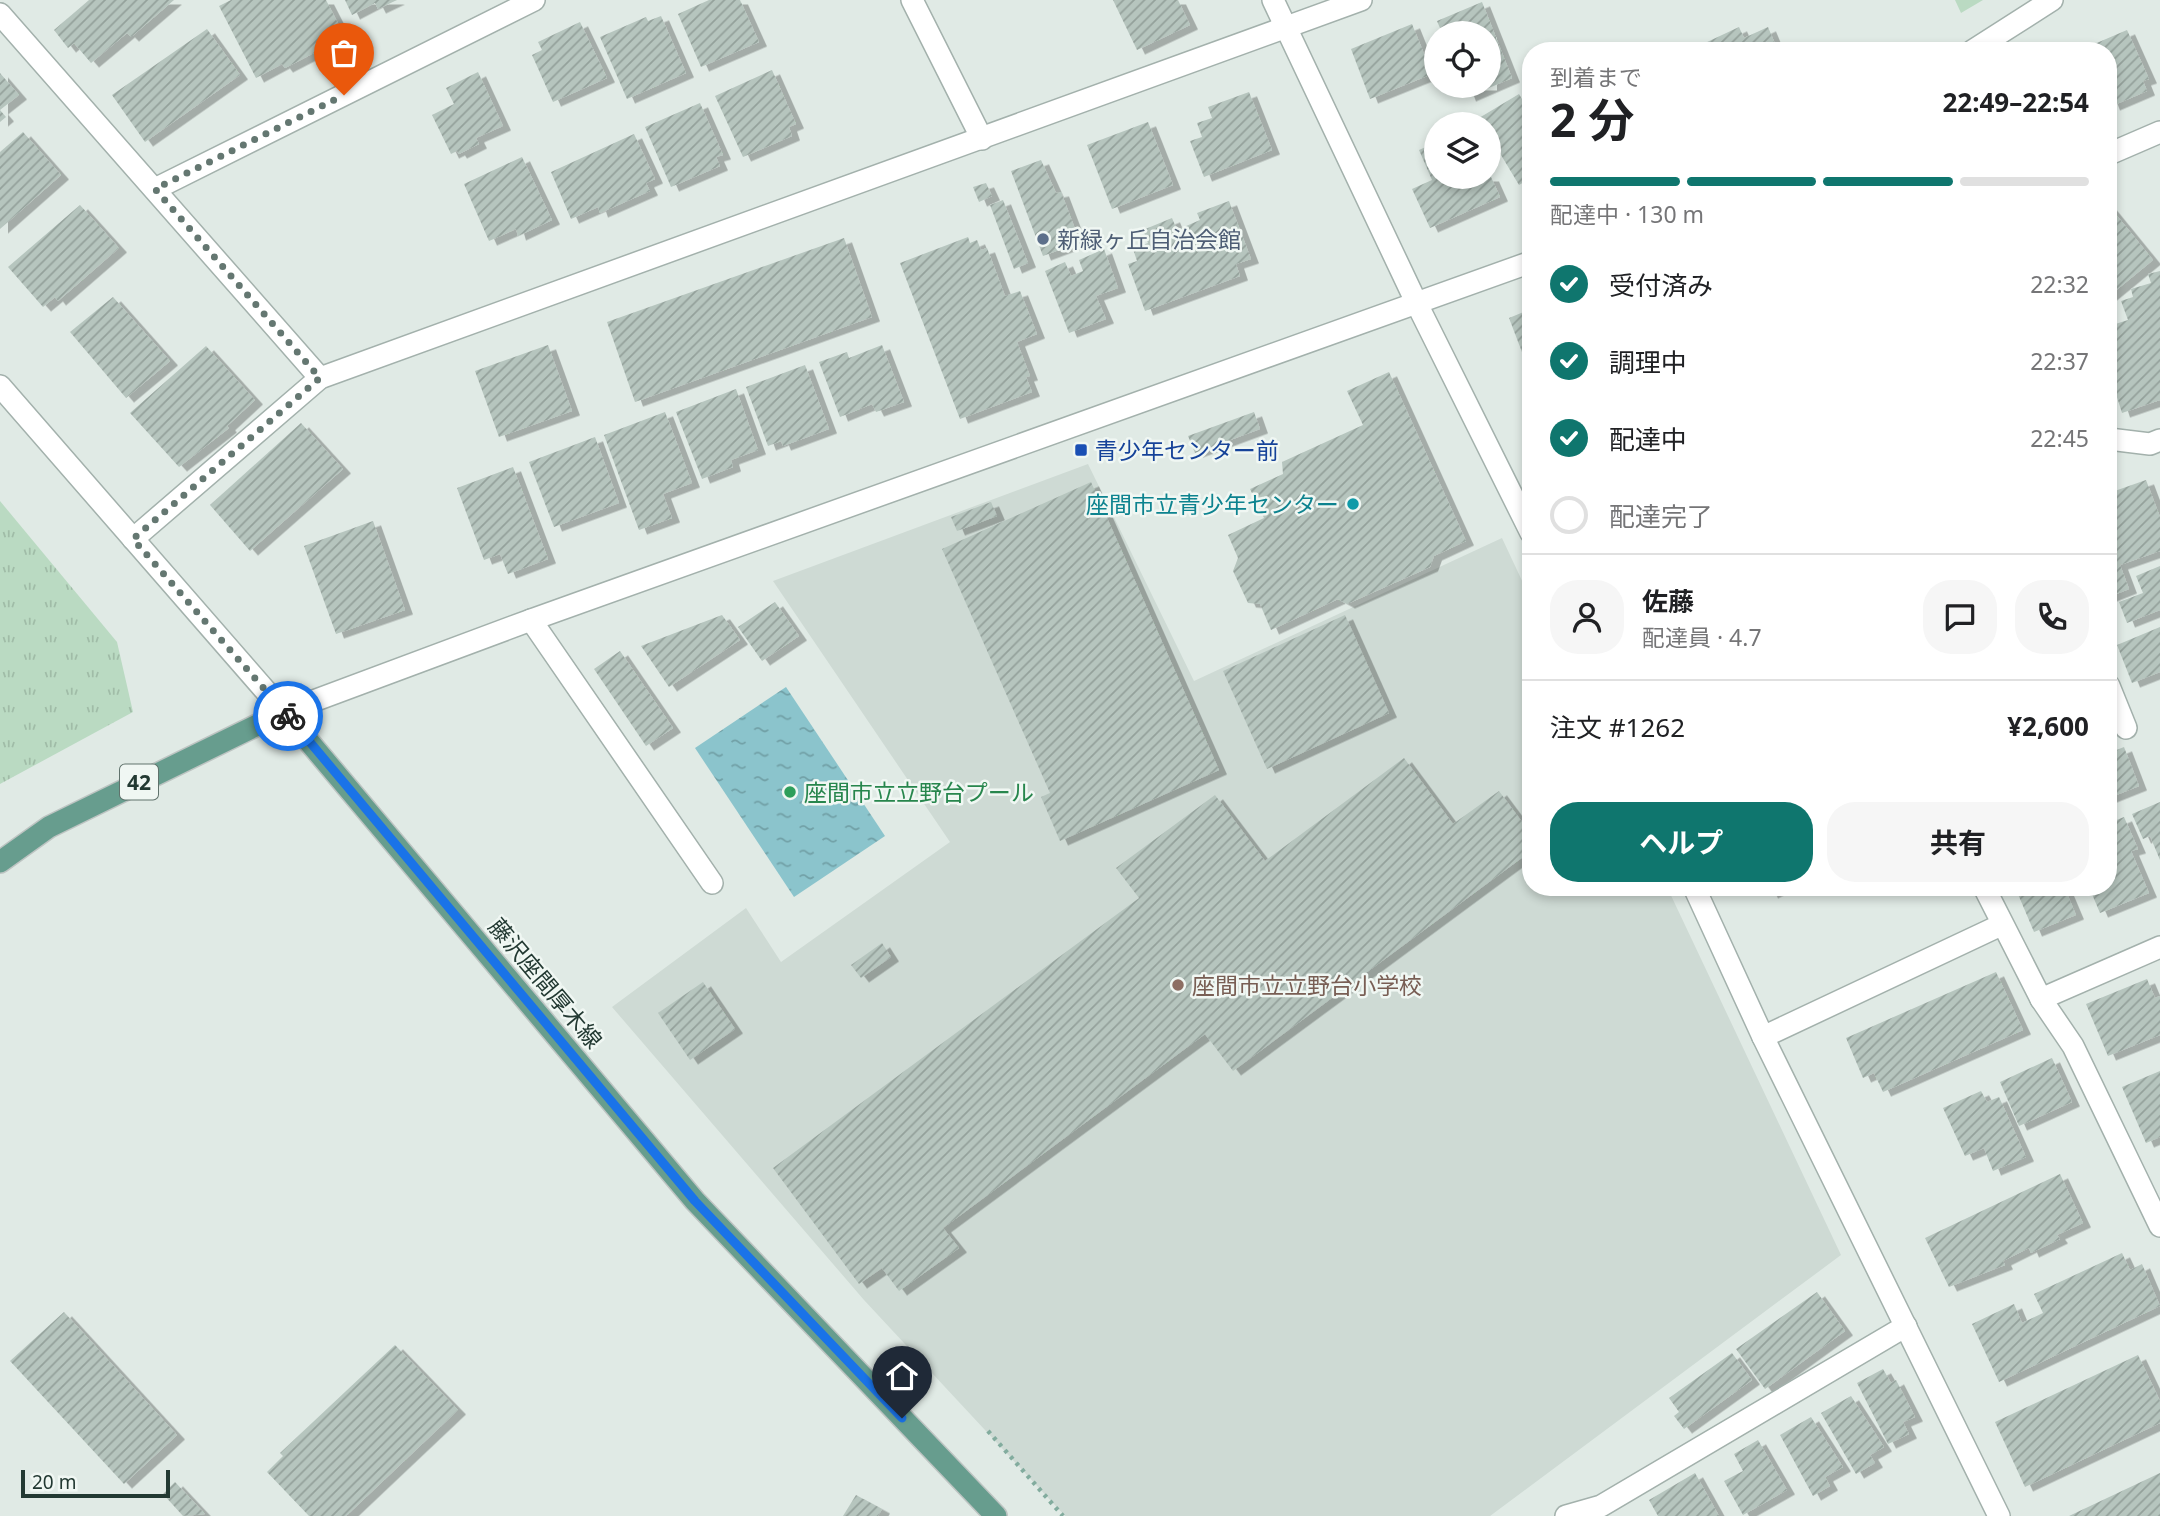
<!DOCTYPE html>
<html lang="ja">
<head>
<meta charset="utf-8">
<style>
  body { margin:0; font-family:"Noto Sans","Noto Sans JP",sans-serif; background:#f6f6f6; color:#202124; height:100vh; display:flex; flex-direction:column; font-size:26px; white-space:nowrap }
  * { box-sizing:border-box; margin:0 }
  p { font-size:23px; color:#757577 }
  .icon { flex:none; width:38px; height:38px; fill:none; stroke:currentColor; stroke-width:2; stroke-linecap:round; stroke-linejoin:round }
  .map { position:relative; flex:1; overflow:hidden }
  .side { position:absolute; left:1522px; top:42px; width:595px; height:854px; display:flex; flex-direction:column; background:#fff; border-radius:28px; box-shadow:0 4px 10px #0003 }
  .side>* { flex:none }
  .controls { position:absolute; left:1424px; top:21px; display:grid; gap:14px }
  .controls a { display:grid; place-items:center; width:77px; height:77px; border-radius:50%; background:#fff; box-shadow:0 4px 10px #0003; font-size:35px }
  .scale { position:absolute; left:21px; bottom:18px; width:149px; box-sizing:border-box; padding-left:7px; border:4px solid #223932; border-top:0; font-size:19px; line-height:24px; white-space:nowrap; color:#223932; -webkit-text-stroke:5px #f0f7f3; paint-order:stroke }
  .pin { position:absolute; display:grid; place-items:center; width:60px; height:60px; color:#fff; margin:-72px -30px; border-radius:50% 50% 50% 0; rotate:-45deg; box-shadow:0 0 7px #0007 }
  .pin .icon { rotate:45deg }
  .courier { position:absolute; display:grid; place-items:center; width:70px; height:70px; margin:-35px; border:5px solid #1a73e8; border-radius:50%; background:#fff; color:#222; box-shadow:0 2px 9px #0007 }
  .summary em { font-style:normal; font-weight:700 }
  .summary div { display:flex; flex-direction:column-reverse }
  .summary { display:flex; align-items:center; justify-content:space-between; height:119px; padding:0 28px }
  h1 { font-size:46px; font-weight:700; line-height:52px }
  .bar { display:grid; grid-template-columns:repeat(4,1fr); gap:10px 7px; align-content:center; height:84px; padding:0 28px }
  .bar i { height:9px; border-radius:5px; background:#e0e0e0 }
  .bar .current { background:#0f766e }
  .bar p { grid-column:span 4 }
  .line { display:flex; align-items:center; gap:18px; padding:0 28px; border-top:2px solid #e0e0e0 }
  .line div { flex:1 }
  .round { display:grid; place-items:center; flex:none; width:74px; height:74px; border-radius:28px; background:#f6f6f6 }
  ol { padding:0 28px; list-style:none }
  li { display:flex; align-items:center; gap:21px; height:77px }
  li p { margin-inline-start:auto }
  li .icon { padding:7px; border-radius:50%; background:#0f766e; color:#fff; stroke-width:4 }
  li:last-child { color:#757577 }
  li i { width:38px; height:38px; border:4px solid #e0e0e0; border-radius:50% }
  .primary-button { display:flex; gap:14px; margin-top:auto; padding:14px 28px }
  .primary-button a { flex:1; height:80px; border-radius:28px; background:#0f766e; color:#fff; font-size:28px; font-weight:700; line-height:80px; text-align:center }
  .primary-button a+a { background:#f6f6f6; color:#202124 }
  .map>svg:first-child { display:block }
  .built { fill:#cedad4 }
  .park { fill:url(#park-tufts) }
  .water { fill:url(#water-ripples) }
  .building { fill:url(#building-hatch); filter:url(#shadow) }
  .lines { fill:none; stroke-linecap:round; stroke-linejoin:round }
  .service-casing { stroke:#a3b1ac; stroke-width:24 }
  .minor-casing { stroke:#a3b1ac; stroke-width:24 }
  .tertiary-casing { stroke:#a3b1ac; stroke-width:24 }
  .primary-casing { stroke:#bdc4c2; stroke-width:24 }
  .path { stroke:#82ac9e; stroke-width:4.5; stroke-dasharray:3.5 5; stroke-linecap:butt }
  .service { stroke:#fff; stroke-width:21 }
  .minor { stroke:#fff; stroke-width:21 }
  .tertiary { stroke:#fff; stroke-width:21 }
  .primary { stroke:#679d8e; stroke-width:21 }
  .done { stroke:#647771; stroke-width:7; stroke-dasharray:0 12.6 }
  .route { stroke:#1a73e8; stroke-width:9 }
  .service-dot { fill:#5c6f8a; stroke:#f0f7f3; stroke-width:2.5 }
  .transit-dot { fill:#1a4fb4; stroke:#f0f7f3; stroke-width:2.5 }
  .culture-dot { fill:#0f9aa8; stroke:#f0f7f3; stroke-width:2.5 }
  .leisure-dot { fill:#2e9e5b; stroke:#f0f7f3; stroke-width:2.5 }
  .education-dot { fill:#8d6e63; stroke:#f0f7f3; stroke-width:2.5 }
  .labels { text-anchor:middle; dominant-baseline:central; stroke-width:5; stroke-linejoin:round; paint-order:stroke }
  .shield { fill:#f0f7f3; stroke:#60726c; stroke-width:2 }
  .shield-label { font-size:21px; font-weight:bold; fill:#223932 }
  .service-label { font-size:23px; fill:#4e5e75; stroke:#f0f7f3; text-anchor:start }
  .transit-label { font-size:23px; fill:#164399; stroke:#f0f7f3; text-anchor:start }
  .culture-label { font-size:23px; fill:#0d838f; stroke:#f0f7f3; text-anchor:end }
  .leisure-label { font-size:23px; fill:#27864d; stroke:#f0f7f3; text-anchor:start }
  .street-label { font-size:23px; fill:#223932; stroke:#f0f7f3 }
  .education-label { font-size:23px; fill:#785e54; stroke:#f0f7f3; text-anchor:start }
</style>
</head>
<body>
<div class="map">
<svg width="2160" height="1516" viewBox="0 0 2160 1516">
  <defs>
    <pattern id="park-tufts" width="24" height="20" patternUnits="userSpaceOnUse" patternTransform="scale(1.75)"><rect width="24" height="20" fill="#badac2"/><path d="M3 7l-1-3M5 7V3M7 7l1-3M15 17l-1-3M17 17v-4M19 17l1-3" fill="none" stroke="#a0bca7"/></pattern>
    <pattern id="water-ripples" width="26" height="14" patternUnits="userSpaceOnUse" patternTransform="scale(1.75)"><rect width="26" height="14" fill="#8bc4cc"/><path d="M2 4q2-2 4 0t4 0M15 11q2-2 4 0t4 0" fill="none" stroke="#71a0a6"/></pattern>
    <pattern id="building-hatch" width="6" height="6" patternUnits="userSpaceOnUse" patternTransform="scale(1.75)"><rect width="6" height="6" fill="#b6c5be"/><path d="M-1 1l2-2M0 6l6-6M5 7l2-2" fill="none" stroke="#94a19b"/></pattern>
    <filter id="shadow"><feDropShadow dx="8" dy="4.5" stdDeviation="0" flood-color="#0004"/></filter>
  </defs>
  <rect width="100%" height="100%" fill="#e0eae5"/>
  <path class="built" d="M 1088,464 L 1194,681 L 1502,538 L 1531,600 L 1531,887 L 1667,887 L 1841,1255 L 1490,1516 L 1065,1516 L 864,1300 L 612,1007 L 746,908 L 781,962 L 950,842 L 773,581 Z"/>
  <g class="park">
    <path d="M 1955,0 L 1983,0 L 1961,13 Z"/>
    <path d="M 0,501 L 117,642 L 133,712 L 0,784 Z"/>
  </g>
  <path class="water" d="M 786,687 L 885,836 L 794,897 L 695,748 Z"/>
  <g class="building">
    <path d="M 89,0 L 174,0 L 131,37 L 127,33 L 91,63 L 74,43 L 68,48 L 54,30 Z"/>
    <path d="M 231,0 L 326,0 L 345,37 L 285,68 L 282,64 L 256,78 L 219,6 Z"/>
    <path d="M 345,0 L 397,0 L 378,9 L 375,3 L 352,15 Z"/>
    <path d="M 709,0 L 740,0 L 759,42 L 701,67 L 678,14 Z"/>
    <path d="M 1113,0 L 1178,0 L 1190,25 L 1137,50 Z"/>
    <path d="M 1482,2 L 1512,78 L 1468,97 L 1464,86 L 1489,86 L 1489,33 L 1442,33 L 1437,21 Z"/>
    <path d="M 661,16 L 686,73 L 627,99 L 600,37 L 646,17 L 648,21 Z"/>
    <path d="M 580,22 L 607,78 L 553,102 L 532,55 L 542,50 L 538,42 Z"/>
    <path d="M 1412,24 L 1432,74 L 1370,99 L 1351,49 Z"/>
    <path d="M 1739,27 L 1744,38 L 1768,27 L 1778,51 L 1688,51 Z"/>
    <path d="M 207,29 L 240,75 L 145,142 L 112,95 Z"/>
    <path d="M 2127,30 L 2149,79 L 2143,81 L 2147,91 L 2112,106 L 2109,98 L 2109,51 L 2078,51 Z"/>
    <path d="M 772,70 L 796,124 L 789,127 L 792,136 L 743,157 L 715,96 Z"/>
    <path d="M 478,72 L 503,126 L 476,138 L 479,144 L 459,154 L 457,151 L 451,154 L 432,115 L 454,104 L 446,88 Z"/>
    <path d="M 0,73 L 19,95 L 0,110 L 6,117 L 0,122 Z"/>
    <path d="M 1249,92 L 1272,150 L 1204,177 L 1190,141 L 1202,137 L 1197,123 L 1212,118 L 1208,107 Z"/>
    <path d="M 1519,94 L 1531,114 L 1531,178 L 1519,185 L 1489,135 L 1489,124 L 1483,124 L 1479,118 Z"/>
    <path d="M 700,103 L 723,155 L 716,157 L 720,166 L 671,187 L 645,127 Z"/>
    <path d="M 1148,122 L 1173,185 L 1112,209 L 1087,145 Z"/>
    <path d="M 23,132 L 61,175 L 0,229 L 0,152 Z"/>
    <path d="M 634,134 L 655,179 L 646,183 L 650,191 L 600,213 L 598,207 L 571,219 L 551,172 Z"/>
    <path d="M 1437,142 L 1437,177 L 1491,177 L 1500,197 L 1430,228 L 1412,189 L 1432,180 L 1419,150 Z"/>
    <path d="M 522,157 L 552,220 L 518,236 L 516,229 L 489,241 L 464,184 Z"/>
    <path d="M 1041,160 L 1056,193 L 1061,192 L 1080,242 L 1043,256 L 1011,171 Z"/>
    <path d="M 986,183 L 992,196 L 979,202 L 973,187 Z"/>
    <path d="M 1003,200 L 1028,263 L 1014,269 L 990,205 Z"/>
    <path d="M 1229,201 L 1251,259 L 1236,264 L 1240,276 L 1145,311 L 1128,264 L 1137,261 L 1133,249 L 1148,243 L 1143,230 L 1172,218 L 1177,230 L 1200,220 L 1197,213 Z"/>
    <path d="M 80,205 L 119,248 L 58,301 L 55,297 L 43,307 L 8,267 Z"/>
    <path d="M 2109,206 L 2153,260 L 2109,296 Z"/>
    <path d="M 968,237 L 970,243 L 977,240 L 981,250 L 987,248 L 1005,296 L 1020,291 L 1037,334 L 1017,342 L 1030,376 L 1026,377 L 1032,392 L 960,419 L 900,263 Z"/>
    <path d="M 844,238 L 872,317 L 635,402 L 607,322 Z"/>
    <path d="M 1104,249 L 1118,288 L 1096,296 L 1106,319 L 1069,333 L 1045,271 L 1065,262 L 1071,276 L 1083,271 L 1079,260 Z"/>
    <path d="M 2160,271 L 2160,400 L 2122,413 L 2109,372 L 2109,326 L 2128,320 L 2121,301 L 2133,297 L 2131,289 L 2151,283 L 2148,274 Z"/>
    <path d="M 113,297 L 170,361 L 126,398 L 70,332 Z"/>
    <path d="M 1531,309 L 1531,357 L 1525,360 L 1509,318 Z"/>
    <path d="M 548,345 L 572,411 L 499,437 L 475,371 Z"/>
    <path d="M 882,345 L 904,402 L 876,412 L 872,404 L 840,417 L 819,362 L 847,352 L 849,358 Z"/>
    <path d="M 206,346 L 255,400 L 227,426 L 229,428 L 179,467 L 130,413 Z"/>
    <path d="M 805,365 L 829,429 L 783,446 L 781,441 L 768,446 L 746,387 Z"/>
    <path d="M 1389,372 L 1466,541 L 1434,556 L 1430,567 L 1347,604 L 1338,599 L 1271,630 L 1260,604 L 1248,603 L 1233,571 L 1238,558 L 1228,535 L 1264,518 L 1250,489 L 1283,474 L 1282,462 L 1363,425 L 1347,391 Z"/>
    <path d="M 736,389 L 758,450 L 731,460 L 733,467 L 702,479 L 676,412 Z"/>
    <path d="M 665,412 L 692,483 L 663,494 L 672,518 L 639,530 L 604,435 Z"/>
    <path d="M 1254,412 L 1260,429 L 1195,453 L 1188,436 Z"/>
    <path d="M 301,423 L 343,469 L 250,551 L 210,505 Z"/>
    <path d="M 595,437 L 619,503 L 554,527 L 529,462 Z"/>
    <path d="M 513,467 L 548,559 L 508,574 L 500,554 L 484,560 L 457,488 Z"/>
    <path d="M 2146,480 L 2160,517 L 2160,551 L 2120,565 L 2129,589 L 2109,597 L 2109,493 Z"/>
    <path d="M 1091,482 L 1219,770 L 1060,841 L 1041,797 L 1050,793 L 942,549 Z"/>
    <path d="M 991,502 L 997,516 L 957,531 L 951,517 Z"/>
    <path d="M 373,521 L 405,610 L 336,634 L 304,546 Z"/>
    <path d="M 2160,566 L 2160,610 L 2127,623 L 2119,602 L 2143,593 L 2136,576 Z"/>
    <path d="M 775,602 L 799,636 L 762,661 L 738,627 Z"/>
    <path d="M 722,615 L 740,640 L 669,687 L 641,646 Z"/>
    <path d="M 1345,615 L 1389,713 L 1267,769 L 1223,671 Z"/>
    <path d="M 2160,627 L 2160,672 L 2132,683 L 2117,645 Z"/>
    <path d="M 620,651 L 673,728 L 646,746 L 594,669 Z"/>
    <path d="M 2124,747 L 2139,786 L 2109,798 L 2109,753 Z"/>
    <path d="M 1404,758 L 1453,824 L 1499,791 L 1531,834 L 1531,851 L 1233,1071 L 1205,1034 L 943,1228 L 959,1248 L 899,1291 L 882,1268 L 859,1284 L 773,1168 L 1139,898 L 1116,868 L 1215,795 L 1265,861 Z"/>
    <path d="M 2160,802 L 2160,860 L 2150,836 L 2143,839 L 2132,814 Z"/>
    <path d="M 2124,817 L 2138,849 L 2131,851 L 2149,893 L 2100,913 L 2089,887 L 2109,887 L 2109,823 Z"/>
    <path d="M 1767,887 L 1784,887 L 1770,894 Z"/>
    <path d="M 2015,887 L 2070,887 L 2065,889 L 2076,915 L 2034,932 Z"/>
    <path d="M 882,943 L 891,957 L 861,978 L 851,965 Z"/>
    <path d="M 1996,972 L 2023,1030 L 1883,1092 L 1874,1073 L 1863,1078 L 1846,1038 Z"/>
    <path d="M 2147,979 L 2155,998 L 2160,996 L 2160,1035 L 2108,1056 L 2086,1004 Z"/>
    <path d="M 703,982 L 735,1029 L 690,1060 L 658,1013 Z"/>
    <path d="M 2052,1058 L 2072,1102 L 2019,1126 L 2000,1082 Z"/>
    <path d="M 2160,1071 L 2160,1137 L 2146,1143 L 2122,1087 Z"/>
    <path d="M 1981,1091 L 1987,1102 L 1999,1097 L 2026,1157 L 1993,1171 L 1984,1148 L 1965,1156 L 1943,1108 Z"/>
    <path d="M 2060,1174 L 2083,1223 L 2057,1235 L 2060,1239 L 2031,1253 L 2029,1248 L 2003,1261 L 2005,1265 L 1949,1287 L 1925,1238 Z"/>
    <path d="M 2122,1253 L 2130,1270 L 2142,1264 L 2160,1306 L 1999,1382 L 1972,1324 L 2014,1304 L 2022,1323 L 2043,1313 L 2034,1294 Z"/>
    <path d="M 1817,1292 L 1845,1331 L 1765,1389 L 1736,1349 Z"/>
    <path d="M 64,1312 L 177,1435 L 124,1484 L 10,1361 Z"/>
    <path d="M 395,1345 L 458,1410 L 346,1516 L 309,1516 L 267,1472 L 283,1456 L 280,1453 Z"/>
    <path d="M 1732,1353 L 1752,1380 L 1684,1429 L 1674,1416 L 1679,1412 L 1669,1398 Z"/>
    <path d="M 2138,1355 L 2160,1401 L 2160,1423 L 2025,1487 L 1995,1422 Z"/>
    <path d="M 1883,1369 L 1891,1383 L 1896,1380 L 1915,1417 L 1903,1422 L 1909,1434 L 1888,1444 L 1857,1383 Z"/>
    <path d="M 1851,1396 L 1884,1447 L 1870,1455 L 1875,1463 L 1856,1474 L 1821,1413 Z"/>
    <path d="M 1811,1417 L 1843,1467 L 1825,1477 L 1830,1486 L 1813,1496 L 1780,1435 Z"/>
    <path d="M 1758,1440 L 1787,1490 L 1743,1515 L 1724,1481 L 1743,1471 L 1734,1454 Z"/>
    <path d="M 1695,1473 L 1719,1516 L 1658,1516 L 1649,1500 Z"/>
    <path d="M 2160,1473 L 2160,1516 L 2069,1516 Z"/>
    <path d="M 175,1482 L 205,1514 L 183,1516 L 163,1494 Z"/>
    <path d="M 856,1495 L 882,1509 L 878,1516 L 843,1516 Z"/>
  </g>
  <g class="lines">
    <g class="service-casing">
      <g id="service">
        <path d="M 2109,154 L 2160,132"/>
        <path d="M 531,620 L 712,883"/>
        <path d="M 2109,686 L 2126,728"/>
      </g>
    </g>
    <g class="minor-casing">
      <g id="minor">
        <path d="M 912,0 L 982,139"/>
        <path d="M 0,14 L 320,378"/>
        <path d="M 155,189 L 534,0"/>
        <path d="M 1417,304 L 1531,533"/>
        <path d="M 2109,439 L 2150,444 L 2160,440"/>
        <path d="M 133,539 L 320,378 L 1361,0"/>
        <path d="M 1694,887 L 1763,1037 L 1999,1516"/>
        <path d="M 1984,887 L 2041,999 L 2073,1046 L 2160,1226"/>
        <path d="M 2041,999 L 2160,947"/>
        <path d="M 1763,1037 L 2001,925"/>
        <path d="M 1566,1516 L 1601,1506 L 1906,1326"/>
      </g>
    </g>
    <g class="tertiary-casing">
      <g id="tertiary">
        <path d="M 1273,0 L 1417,304"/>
        <path d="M 1972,51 L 2052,0"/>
        <path d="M 0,386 L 284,712 L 531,620 L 1531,262"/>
      </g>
    </g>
    <g class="primary-casing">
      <path id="primary" d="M 0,862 L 49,827 L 284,712 L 695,1201 L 996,1516"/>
    </g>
    <path class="path" d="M 988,1431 L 1063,1516"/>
    <use href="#service" class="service"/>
    <use href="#minor" class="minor"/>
    <use href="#tertiary" class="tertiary"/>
    <use href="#primary" class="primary"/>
  </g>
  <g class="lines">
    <path class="done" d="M 288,716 L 133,539 L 320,378 L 155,189 L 344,95"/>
    <path class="route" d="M 288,716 L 695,1201 L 902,1418"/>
  </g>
  <circle class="service-dot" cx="1043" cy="239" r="7"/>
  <rect class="transit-dot" x="1074" y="443" width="14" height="14" rx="3.5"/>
  <circle class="culture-dot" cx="1353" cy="504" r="7"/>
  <circle class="leisure-dot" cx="790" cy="792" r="7"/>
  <circle class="education-dot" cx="1178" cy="985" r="7"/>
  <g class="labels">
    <rect class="shield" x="120" y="764.5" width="38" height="35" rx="5"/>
    <g class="shield-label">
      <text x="139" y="782">42</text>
    </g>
    <g class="service-label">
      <text x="1057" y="239">新緑ヶ丘自治会館</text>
    </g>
    <g class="transit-label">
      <text x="1095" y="450">青少年センター前</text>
    </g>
    <g class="culture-label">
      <text x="1339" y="504">座間市立青少年センター</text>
    </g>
    <g class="leisure-label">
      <text x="804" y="792">座間市立立野台プール</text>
    </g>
    <g class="street-label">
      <text transform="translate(546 983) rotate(50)">藤沢座間厚木線</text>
    </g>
    <g class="education-label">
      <text x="1192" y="985">座間市立立野台小学校</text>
    </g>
  </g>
</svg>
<div class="controls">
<a><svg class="icon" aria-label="locate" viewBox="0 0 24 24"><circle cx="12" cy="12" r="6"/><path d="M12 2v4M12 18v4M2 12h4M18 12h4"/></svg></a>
<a><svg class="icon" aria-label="layers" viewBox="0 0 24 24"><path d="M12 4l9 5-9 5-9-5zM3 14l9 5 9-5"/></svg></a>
</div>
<div class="scale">20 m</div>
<div class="pin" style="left:344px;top:95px;background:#ea580c"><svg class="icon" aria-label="bag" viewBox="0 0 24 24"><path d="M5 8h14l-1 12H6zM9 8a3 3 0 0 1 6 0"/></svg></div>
<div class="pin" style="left:902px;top:1418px;background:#1f2937"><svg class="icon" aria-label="home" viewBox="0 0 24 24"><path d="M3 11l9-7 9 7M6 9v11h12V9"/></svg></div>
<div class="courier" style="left:288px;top:716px"><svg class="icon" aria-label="bike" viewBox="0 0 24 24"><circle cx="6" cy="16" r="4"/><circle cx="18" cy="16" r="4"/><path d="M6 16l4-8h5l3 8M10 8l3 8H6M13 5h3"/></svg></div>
<section class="side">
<div class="summary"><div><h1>2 分</h1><p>到着まで</p></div><em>22:49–22:54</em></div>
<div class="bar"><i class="current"></i><i class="current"></i><i class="current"></i><i></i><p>配達中 · 130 m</p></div>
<ol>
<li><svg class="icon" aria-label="check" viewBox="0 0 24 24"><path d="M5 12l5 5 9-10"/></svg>受付済み<p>22:32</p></li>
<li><svg class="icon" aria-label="check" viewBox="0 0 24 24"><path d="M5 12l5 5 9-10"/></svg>調理中<p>22:37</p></li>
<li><svg class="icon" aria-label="check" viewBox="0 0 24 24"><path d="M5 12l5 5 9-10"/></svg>配達中<p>22:45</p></li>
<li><i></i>配達完了</li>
</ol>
<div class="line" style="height:126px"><a class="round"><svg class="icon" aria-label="person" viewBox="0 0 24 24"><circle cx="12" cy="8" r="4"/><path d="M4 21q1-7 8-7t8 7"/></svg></a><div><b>佐藤</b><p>配達員 · 4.7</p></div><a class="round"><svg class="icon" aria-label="chat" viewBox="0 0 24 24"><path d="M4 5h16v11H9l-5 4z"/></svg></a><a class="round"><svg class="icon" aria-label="phone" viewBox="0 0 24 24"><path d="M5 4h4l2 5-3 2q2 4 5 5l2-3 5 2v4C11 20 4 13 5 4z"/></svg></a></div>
<div class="line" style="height:91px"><div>注文 #1262</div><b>¥2,600</b></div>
<div class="primary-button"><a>ヘルプ</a><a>共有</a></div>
</section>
</div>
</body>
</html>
